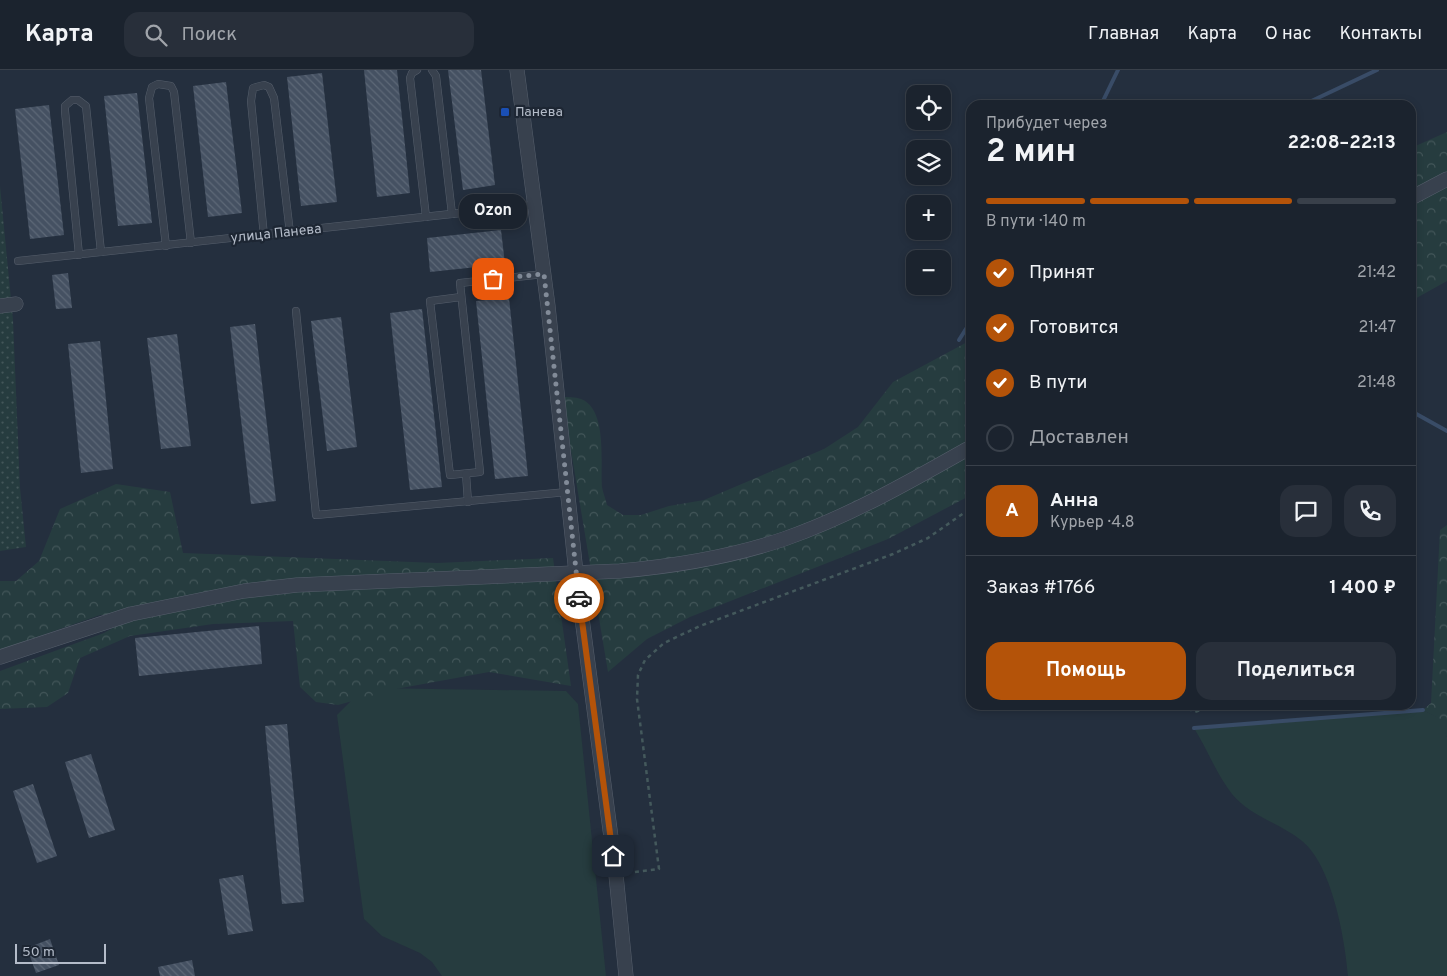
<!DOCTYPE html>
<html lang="ru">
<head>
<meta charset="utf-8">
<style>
  body { margin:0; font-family:Overpass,sans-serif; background:#282f3a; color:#f1f3f6; height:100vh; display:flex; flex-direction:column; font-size:19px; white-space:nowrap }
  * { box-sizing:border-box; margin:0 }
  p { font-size:16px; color:#a0a4aa }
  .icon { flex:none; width:28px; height:28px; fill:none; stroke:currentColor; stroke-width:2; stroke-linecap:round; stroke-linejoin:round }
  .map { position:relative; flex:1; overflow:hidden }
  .sheet { position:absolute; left:966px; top:30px; width:450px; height:610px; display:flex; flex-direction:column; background:#1b232e; border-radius:15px; box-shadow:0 2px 8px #0003,0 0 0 1px #39404a }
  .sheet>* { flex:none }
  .tools { position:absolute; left:906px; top:15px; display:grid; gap:10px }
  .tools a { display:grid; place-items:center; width:45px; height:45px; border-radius:10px; background:#1b232e; box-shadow:0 2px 8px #0003,0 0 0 1px #39404a; font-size:25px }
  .scale { position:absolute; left:15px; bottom:12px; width:91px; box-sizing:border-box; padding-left:5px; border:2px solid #b4bcc9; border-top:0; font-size:14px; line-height:18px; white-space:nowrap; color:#b4bcc9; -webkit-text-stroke:4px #1d2633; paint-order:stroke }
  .pin { position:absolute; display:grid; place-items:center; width:42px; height:42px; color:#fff; margin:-21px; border-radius:10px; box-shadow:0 2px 8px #0006 }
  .courier { position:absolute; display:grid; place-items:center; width:50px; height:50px; margin:-25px; border:4px solid #b45309; border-radius:50%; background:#fff; color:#222; box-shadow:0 1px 6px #0007 }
  .bubble { position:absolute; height:35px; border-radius:15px; background:#1b232e; box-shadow:0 2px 8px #0003,0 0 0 1px #39404a; font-size:16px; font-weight:700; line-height:35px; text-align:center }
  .headline em { font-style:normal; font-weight:700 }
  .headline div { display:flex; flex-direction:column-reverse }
  .headline { display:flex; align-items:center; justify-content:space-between; height:85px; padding:0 20px }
  h1 { font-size:32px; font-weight:700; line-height:38px }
  .bar { display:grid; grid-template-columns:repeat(4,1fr); gap:8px 5px; align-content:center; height:60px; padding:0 20px }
  .bar i { height:6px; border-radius:4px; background:#39404a }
  .bar .selected { background:#b45309 }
  .bar p { grid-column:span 4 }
  .line { display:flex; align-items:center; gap:12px; padding:0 20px; border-top:1px solid #39404a }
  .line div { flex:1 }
  .round { display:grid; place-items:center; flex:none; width:52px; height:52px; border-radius:15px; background:#282f3a }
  ol { padding:0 20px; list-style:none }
  li { display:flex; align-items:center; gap:15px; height:55px }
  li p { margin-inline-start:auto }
  li .icon { padding:5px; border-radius:50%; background:#b45309; color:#fff; stroke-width:4 }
  li:last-child { color:#a0a4aa }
  li i { width:28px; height:28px; border:2px solid #39404a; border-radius:50% }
  .action { display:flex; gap:10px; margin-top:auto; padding:10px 20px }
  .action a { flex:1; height:58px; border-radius:15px; background:#b45309; color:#fff; font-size:20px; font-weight:700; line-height:58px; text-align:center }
  .action a+a { background:#282f3a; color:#f1f3f6 }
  header { display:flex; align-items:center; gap:30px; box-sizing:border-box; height:70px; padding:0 25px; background:#1b232e; border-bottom:1px solid #39404a }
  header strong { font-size:24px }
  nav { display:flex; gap:28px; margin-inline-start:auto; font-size:18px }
  .search { width:350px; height:45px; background:#282f3a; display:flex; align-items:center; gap:12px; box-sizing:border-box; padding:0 18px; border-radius:15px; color:#a0a4aa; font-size:19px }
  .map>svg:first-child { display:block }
  .green { fill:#263c3f }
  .forest { fill:url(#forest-crowns) }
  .garden { fill:url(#garden-dots) }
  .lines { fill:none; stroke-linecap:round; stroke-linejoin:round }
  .stream { stroke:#394c67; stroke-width:4 }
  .building { fill:url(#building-back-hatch) }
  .lane-casing { stroke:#565f6c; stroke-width:8 }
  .street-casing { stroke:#565f6c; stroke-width:15 }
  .path { stroke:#44595c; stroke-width:2.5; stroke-dasharray:4 4; stroke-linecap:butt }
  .lane { stroke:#38414e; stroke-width:7 }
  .street { stroke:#38414e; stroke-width:14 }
  .done { stroke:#828b98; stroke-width:5; stroke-dasharray:0 9 }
  .route { stroke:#b45309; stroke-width:6 }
  .transit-dot { fill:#1a4fb4; stroke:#1d2633; stroke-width:2 }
  .labels { text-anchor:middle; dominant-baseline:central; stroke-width:4.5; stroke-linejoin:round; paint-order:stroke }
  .poi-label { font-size:14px; fill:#b4bcc9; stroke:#1d2633; text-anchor:start }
  .street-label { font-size:14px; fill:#b4bcc9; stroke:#1d2633 }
</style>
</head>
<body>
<header>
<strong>Карта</strong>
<div class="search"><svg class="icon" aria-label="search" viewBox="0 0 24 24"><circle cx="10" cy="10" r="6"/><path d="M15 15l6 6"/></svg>Поиск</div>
<nav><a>Главная</a><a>Карта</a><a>О нас</a><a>Контакты</a></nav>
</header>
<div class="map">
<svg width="1447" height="906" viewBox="0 0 1447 906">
  <defs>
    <pattern id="forest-crowns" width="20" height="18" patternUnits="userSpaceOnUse" patternTransform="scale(1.25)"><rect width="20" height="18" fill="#263c3f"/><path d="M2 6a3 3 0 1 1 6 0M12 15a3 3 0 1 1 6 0" fill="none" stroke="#435659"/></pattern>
    <pattern id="garden-dots" width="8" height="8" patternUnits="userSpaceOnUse" patternTransform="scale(1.25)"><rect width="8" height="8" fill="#263c3f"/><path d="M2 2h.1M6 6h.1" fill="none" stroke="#435659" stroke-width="1.8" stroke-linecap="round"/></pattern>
    <pattern id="building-back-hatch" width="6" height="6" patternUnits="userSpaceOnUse" patternTransform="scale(1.25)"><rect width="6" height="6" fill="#455162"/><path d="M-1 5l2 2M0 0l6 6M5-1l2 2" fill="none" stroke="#5d6877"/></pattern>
  </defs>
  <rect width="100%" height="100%" fill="#242f3e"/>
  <g class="green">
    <path d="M 373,618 L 566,621 L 578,634 L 606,906 L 442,906 L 432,892 L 420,883 L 382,866 L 364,849 L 337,645 L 355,627 Z"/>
    <path d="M 1423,640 L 1443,650 L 1447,669 L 1447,906 L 1348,906 C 1345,869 1332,795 1302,771 C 1280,753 1251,747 1232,724 C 1217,705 1207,679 1194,658 Z"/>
  </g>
  <g class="forest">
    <path d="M 1447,62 L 1447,211 L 1411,231 L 1411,78 Z"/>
    <path d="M 971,270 L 971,425 L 888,469 L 690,547 L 647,569 L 608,602 L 562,327 C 568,327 575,327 581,329 C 608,339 600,395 602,417 C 603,423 606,430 607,435 L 623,445 L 641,445 L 669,436 L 704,430 L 824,379 L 858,357 L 893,312 Z"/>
    <path d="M 116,414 L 170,422 L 183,483 L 437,493 L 553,488 L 571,616 L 489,602 L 396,619 L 338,635 L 316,632 L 300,617 L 293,551 L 213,554 L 130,566 L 80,588 L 68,623 L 47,637 L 0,639 L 0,601 L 104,563 L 118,555 L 116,545 L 100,545 L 0,580 L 0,511 L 16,511 L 39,491 L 60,439 Z"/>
    <path d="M 1447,455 L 1447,669 L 1442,650 L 1423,640 L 1431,633 L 1440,460 Z"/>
  </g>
  <path class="garden" d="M 0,116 L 13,250 L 20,418 L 26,477 L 0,481 Z"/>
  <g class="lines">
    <g class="stream">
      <path d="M 1101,35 L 1118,0"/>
      <path d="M 1303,35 L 1377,0"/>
      <path d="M 959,270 L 971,251"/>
      <path d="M 1411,341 L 1447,361"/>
      <path d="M 1194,658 L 1423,640"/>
    </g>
  </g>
  <g class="building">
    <path d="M 364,0 L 397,0 L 410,123 L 377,127 Z"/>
    <path d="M 448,0 L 481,0 L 495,115 L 463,120 Z"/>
    <path d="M 322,3 L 337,132 L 301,136 L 287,7 Z"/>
    <path d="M 226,12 L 242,143 L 208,147 L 193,16 Z"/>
    <path d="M 137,23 L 152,153 L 118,156 L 104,26 Z"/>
    <path d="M 49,35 L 64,165 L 30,169 L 15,39 Z"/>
    <path d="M 501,160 L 505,194 L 430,202 L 427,168 Z"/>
    <path d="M 68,203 L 72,238 L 56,239 L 52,205 Z"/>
    <path d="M 509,228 L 528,406 L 495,409 L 476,231 Z"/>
    <path d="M 422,239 L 442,417 L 410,420 L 390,243 Z"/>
    <path d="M 341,247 L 357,377 L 327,381 L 311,251 Z"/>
    <path d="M 255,254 L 276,431 L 251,434 L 230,257 Z"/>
    <path d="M 177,264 L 191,376 L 161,379 L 147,268 Z"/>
    <path d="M 100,271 L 113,399 L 81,403 L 68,274 Z"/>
    <path d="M 259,556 L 262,594 L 139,606 L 135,568 Z"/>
    <path d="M 287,654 L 304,832 L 282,834 L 265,656 Z"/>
    <path d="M 91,684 L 115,760 L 89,768 L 65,692 Z"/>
    <path d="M 33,714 L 57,786 L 37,793 L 13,721 Z"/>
    <path d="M 243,805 L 253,861 L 228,865 L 219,809 Z"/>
    <path d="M 50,869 L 59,895 L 36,903 L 27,878 Z"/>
    <path d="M 192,890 L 195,906 L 160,906 L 158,897 Z"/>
  </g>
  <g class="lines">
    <g class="lane-casing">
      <g id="lane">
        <path d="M 417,0 L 412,3 L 410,8 L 426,147"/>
        <path d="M 432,0 L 436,6 L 452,144"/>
        <path d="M 264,166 L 251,31 L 253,18 L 264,15 L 269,17 L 274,28 L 290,163"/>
        <path d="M 166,176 L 149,28 L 152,17 L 158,14 L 171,16 L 174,22 L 191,173"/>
        <path d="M 79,185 L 65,41 L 65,36 L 72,30 L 78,30 L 86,36 L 101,182"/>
        <path d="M 18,191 L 534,135"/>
        <path d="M 461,227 L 430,231 L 450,405 L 480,402 L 460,213 L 544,204"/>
        <path d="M 296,241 L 316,445 L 567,422"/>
        <path d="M 466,404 L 468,432"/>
      </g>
    </g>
    <g class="street-casing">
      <g id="street">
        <path d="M 517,0 L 548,236 L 576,503 L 616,805 L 626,906"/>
        <path d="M 1411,128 L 1447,109"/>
        <path d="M 0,236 L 16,234"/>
        <path d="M 0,587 L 131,544 L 244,521 L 297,515 L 620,501 C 676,496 731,487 784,469 C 850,446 911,411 971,377"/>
      </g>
    </g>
    <g class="path">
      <path d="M 1181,635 L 1195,642 L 1207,638"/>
      <path d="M 627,803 L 659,799 L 637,629 L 638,605 L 645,590 L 664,573 L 700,556 L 893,484 L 928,468 L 971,438"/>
    </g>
    <use href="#lane" class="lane"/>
    <use href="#street" class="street"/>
  </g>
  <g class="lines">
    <path class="done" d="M 493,209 L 544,204 L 579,528"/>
    <path class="route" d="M 579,528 L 613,786"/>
  </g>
  <rect class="transit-dot" x="500" y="37" width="10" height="10" rx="2.5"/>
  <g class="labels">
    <g class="poi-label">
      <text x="515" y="42">Панева</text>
    </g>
    <g class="street-label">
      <text transform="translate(276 164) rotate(-6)">улица Панева</text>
    </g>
  </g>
</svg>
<div class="tools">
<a><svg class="icon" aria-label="locate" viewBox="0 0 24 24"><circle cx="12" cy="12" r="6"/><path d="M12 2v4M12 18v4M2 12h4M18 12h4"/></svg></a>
<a><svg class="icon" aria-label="layers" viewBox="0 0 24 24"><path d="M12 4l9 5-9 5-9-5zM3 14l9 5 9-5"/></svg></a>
<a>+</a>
<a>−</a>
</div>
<div class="scale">50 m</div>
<div class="pin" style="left:493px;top:209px;background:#ea580c"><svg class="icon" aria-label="bag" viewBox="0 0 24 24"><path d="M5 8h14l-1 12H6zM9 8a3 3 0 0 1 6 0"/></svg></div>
<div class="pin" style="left:613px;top:786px;background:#1f2937"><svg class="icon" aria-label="home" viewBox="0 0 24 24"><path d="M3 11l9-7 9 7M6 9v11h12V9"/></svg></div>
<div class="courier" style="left:579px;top:528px"><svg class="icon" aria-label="car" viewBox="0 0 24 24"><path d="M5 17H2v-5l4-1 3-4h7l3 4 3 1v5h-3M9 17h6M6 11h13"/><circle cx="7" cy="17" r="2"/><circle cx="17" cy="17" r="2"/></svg></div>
<div class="bubble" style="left:459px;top:124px;width:68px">Ozon</div>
<section class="sheet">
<div class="headline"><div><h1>2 мин</h1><p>Прибудет через</p></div><em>22:08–22:13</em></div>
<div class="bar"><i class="selected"></i><i class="selected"></i><i class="selected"></i><i></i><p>В пути · 140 m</p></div>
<ol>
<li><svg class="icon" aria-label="check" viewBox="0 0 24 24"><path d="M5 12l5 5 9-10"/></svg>Принят<p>21:42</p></li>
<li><svg class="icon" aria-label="check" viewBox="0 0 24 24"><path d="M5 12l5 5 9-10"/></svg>Готовится<p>21:47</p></li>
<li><svg class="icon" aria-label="check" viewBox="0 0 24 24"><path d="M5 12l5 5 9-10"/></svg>В пути<p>21:48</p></li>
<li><i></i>Доставлен</li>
</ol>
<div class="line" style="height:90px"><b class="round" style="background:#b45309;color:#fff">А</b><div><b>Анна</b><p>Курьер · 4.8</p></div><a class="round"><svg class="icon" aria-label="chat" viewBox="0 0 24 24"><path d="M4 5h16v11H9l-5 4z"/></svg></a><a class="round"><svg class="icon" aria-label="phone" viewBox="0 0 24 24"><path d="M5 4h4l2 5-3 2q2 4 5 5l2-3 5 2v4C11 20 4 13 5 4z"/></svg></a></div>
<div class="line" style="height:65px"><div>Заказ #1766</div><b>1 400 ₽</b></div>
<div class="action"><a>Помощь</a><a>Поделиться</a></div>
</section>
</div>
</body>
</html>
